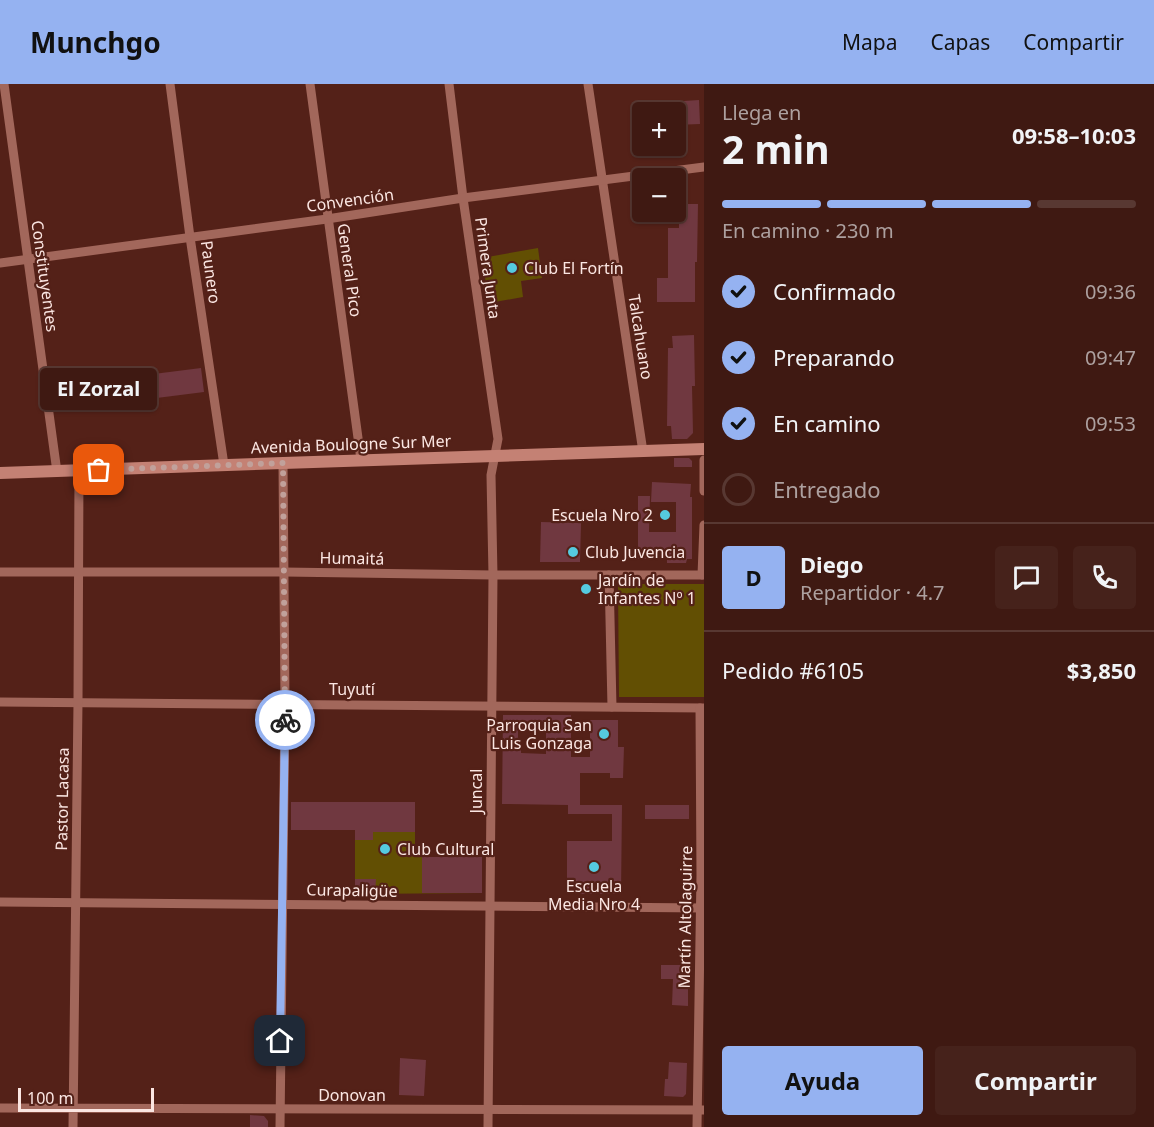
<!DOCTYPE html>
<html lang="es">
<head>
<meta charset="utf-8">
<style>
  body { margin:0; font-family:"Noto Sans",sans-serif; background:#46221b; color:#f1f3f6; height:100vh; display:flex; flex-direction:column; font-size:22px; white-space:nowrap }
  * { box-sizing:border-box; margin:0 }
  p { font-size:20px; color:#ada09f }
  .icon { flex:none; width:33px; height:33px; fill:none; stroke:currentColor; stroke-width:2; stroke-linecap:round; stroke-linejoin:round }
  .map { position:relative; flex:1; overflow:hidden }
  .panel { display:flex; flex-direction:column; background:#3f1912; width:450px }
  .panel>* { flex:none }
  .fabs { position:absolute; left:632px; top:18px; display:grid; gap:12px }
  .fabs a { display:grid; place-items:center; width:54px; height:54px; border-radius:6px; background:#3f1912; box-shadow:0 2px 4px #0004,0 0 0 2px #583832; font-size:30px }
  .scale { position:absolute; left:18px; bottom:15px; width:136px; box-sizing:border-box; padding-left:6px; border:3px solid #fbe6e2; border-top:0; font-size:16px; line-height:21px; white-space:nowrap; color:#fbe6e2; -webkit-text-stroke:4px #542118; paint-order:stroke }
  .pin { position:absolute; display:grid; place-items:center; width:51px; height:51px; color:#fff; margin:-26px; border-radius:12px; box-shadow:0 3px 9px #0006 }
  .courier { position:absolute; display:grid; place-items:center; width:60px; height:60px; margin:-30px; border:4px solid #95b2f1; border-radius:50%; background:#fff; color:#222; box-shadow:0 2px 8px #0007 }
  .bubble { position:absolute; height:42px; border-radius:6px; background:#3f1912; box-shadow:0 2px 4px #0004,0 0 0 2px #583832; font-size:20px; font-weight:700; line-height:42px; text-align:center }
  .overview em { font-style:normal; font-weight:700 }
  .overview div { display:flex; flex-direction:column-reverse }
  .overview { display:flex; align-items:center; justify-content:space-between; height:102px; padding:0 18px }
  h1 { font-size:39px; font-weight:700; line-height:45px }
  .bar { display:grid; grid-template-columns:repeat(4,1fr); gap:9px 6px; align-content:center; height:72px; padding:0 18px }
  .bar i { height:8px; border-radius:4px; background:#583832 }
  .bar .selected { background:#95b2f1 }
  .bar p { grid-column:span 4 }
  .line { display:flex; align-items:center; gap:15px; padding:0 18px; border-top:2px solid #583832 }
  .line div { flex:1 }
  .round { display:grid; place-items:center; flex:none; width:63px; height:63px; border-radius:6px; background:#46221b }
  ol { padding:0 18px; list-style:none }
  li { display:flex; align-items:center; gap:18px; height:66px }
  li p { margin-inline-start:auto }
  li .icon { padding:6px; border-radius:50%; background:#95b2f1; color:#111; stroke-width:4 }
  li:last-child { color:#ada09f }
  li i { width:33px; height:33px; border:3px solid #583832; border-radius:50% }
  .button { display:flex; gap:12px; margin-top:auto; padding:12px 18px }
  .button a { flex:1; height:69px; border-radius:6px; background:#95b2f1; color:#111; font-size:24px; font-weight:700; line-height:69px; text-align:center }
  .button a+a { background:#46221b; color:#f1f3f6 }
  header { display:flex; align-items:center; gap:36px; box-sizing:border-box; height:84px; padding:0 30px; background:#95b2f1; color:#111 }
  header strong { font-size:28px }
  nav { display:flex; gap:33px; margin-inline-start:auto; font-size:21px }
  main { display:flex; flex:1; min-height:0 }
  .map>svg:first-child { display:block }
  .green { fill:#624f03 }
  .building { fill:#703840; fill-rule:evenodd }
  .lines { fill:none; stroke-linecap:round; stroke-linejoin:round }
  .minor { stroke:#a2675b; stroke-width:9 }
  .major { stroke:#c48174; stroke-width:12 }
  .done { stroke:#c1a19b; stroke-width:6; stroke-dasharray:0 10.8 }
  .route { stroke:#95b2f1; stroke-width:8 }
  .poi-dot { fill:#55cadf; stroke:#542118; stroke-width:2 }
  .labels { text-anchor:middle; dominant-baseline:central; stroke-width:4.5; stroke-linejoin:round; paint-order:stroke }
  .street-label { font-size:16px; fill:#fbe6e2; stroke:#542118 }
  .poi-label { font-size:16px; fill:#fbe6e2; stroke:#542118; text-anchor:start }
</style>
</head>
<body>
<header>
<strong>Munchgo</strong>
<nav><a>Mapa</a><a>Capas</a><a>Compartir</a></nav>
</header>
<main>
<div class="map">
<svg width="704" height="1043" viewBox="0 0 704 1043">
  <rect width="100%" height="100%" fill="#542118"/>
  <g class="green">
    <path d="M 538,164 L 542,194 L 521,197 L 523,213 L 489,219 L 482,174 Z"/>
    <path d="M 618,500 L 704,500 L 704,613 L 619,613 Z"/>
    <path d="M 291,718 L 415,718 L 415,773 L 482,773 L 482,809 L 355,810 L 355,746 L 291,746 Z"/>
  </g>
  <g class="building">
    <path d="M 699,16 L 700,40 L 675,41 L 675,28 L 654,28 L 653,19 Z"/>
    <path d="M 679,120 L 698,120 L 697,178 L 695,178 L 695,218 L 657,218 L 657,194 L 668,194 L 668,144 L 679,144 Z"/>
    <path d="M 694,251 L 695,302 L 692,302 L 693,349 L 687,355 L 672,355 L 671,342 L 667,342 L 668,264 L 673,264 L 672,252 Z"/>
    <path d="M 201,284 L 204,308 L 133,317 L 130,293 Z"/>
    <path d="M 674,374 L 689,374 L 692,377 L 692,383 L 674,383 Z"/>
    <path d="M 652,398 L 691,400 L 690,413 L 692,413 L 692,475 L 687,475 L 686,479 L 667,479 L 667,474 L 638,475 L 638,412 L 650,412 L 649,448 L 676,448 L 676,418 L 651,418 Z"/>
    <path d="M 541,438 L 581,439 L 580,478 L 540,478 Z"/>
    <path d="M 503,631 L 571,631 L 571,673 L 590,673 L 590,636 L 618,636 L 618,663 L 624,663 L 623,694 L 610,694 L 610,689 L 580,689 L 580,721 L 622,721 L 621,810 L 567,810 L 567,757 L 612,757 L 612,730 L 568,730 L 568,721 L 502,720 ZM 518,644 L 539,644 L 539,649 L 546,649 L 546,670 L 521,669 L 521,662 L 518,662 Z"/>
    <path d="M 291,718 L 415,718 L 415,748 L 373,748 L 373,756 L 355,756 L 355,746 L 291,746 Z"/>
    <rect x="645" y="721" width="44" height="14"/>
    <rect x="422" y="773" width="60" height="36"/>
    <path d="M 355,795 L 376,795 L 375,810 L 355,810 Z"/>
    <path d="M 661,881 L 688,881 L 688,922 L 672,921 L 673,895 L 661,895 Z"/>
    <path d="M 400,974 L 426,976 L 424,1012 L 399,1011 Z"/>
    <path d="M 669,978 L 687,979 L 686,1010 L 683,1013 L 664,1012 L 665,995 L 668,995 Z"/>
    <path d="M 250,1031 L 264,1032 L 268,1037 L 268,1043 L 250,1043 Z"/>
  </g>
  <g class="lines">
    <g class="minor">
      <path d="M 4,0 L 57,388"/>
      <path d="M 170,0 L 190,153 L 224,381"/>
      <path d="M 310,0 L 361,376"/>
      <path d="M 449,0 L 463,114 L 498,355 L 491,391 L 493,491 L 488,1043"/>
      <path d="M 588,0 L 643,368"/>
      <path d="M 0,179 L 327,135 L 463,114 L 704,83"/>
      <path d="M 704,376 L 704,407"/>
      <path d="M 0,488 L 284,488 L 493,491 L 704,491"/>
      <path d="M 609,491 L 612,623"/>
      <path d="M 702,491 L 704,441"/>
      <path d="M 0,618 L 704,624"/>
      <path d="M 0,818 L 704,824"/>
      <path d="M 0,1024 L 704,1026"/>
      <path d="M 73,1043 L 78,618 L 79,387"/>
      <path d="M 280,1043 L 285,620 L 283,379"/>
      <path d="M 697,1043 L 701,791 L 700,624"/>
    </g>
    <path class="major" d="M 0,389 L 283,379 L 704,365"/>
  </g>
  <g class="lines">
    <path class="done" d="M 99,386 L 283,379 L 285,636"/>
    <path class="route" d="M 280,957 L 285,636"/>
  </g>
  <g class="poi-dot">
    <circle cx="512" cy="184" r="6"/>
    <circle cx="665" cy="431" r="6"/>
    <circle cx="573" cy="468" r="6"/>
    <circle cx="586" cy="505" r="6"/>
    <circle cx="604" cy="650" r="6"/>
    <circle cx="385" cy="765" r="6"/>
    <circle cx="594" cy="783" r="6"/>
  </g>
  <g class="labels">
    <g class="street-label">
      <text transform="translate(350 116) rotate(-8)">Convención</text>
      <text transform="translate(488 184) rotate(82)">Primera Junta</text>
      <text transform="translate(350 186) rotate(82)">General Pico</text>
      <text transform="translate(211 188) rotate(82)">Paunero</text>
      <text transform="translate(45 192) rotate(82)">Constituyentes</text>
      <text transform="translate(641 253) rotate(81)">Talcahuano</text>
      <text transform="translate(351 360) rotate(-2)">Avenida Boulogne Sur Mer</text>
      <text transform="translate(352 474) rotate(1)">Humaitá</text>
      <text x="352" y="605">Tuyutí</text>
      <text transform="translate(476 707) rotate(-90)">Juncal</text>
      <text transform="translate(62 715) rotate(-89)">Pastor Lacasa</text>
      <text transform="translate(352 806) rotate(1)">Curapaligüe</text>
      <text transform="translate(685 833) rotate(-89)">Martín Altolaguirre</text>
      <text x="352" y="1011">Donovan</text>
    </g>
    <g class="poi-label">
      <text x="524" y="184">Club El Fortín</text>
      <text x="653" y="431" text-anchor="end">Escuela Nro 2</text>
      <text x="585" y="468">Club Juvencia</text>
      <text x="598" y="496">Jardín de<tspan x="598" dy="18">Infantes Nº 1</tspan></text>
      <text x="592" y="641" text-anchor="end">Parroquia San<tspan x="592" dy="18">Luis Gonzaga</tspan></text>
      <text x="397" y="765">Club Cultural</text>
      <text x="594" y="802" text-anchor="middle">Escuela<tspan x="594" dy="18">Media Nro 4</tspan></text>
    </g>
  </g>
</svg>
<div class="fabs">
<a>+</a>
<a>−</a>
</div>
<div class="scale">100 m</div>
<div class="pin" style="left:99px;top:386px;background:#ea580c"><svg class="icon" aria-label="bag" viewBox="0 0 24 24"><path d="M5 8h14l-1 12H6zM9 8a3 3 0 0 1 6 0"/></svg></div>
<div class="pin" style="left:280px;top:957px;background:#1f2937"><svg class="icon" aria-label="home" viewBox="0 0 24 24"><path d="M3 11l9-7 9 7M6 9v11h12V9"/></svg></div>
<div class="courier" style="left:285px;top:636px"><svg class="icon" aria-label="bike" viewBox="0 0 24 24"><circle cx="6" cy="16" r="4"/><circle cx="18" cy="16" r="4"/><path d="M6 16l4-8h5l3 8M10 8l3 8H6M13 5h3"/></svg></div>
<div class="bubble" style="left:40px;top:284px;width:117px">El Zorzal</div>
</div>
<section class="panel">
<div class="overview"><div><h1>2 min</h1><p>Llega en</p></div><em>09:58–10:03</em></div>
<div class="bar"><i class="selected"></i><i class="selected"></i><i class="selected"></i><i></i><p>En camino · 230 m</p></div>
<ol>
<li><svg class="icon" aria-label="check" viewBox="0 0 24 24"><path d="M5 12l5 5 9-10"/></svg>Confirmado<p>09:36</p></li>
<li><svg class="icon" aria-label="check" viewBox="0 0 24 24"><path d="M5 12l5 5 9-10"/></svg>Preparando<p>09:47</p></li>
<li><svg class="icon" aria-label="check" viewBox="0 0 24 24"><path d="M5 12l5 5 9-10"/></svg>En camino<p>09:53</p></li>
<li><i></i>Entregado</li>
</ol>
<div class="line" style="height:108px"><b class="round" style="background:#95b2f1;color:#111">D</b><div><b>Diego</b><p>Repartidor · 4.7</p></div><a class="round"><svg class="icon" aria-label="chat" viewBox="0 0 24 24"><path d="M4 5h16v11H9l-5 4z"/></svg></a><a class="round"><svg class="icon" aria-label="phone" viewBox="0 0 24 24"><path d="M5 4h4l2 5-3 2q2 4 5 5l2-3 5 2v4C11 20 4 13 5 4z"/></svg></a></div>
<div class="line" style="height:78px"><div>Pedido #6105</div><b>$3,850</b></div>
<div class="button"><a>Ayuda</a><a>Compartir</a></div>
</section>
</main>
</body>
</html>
